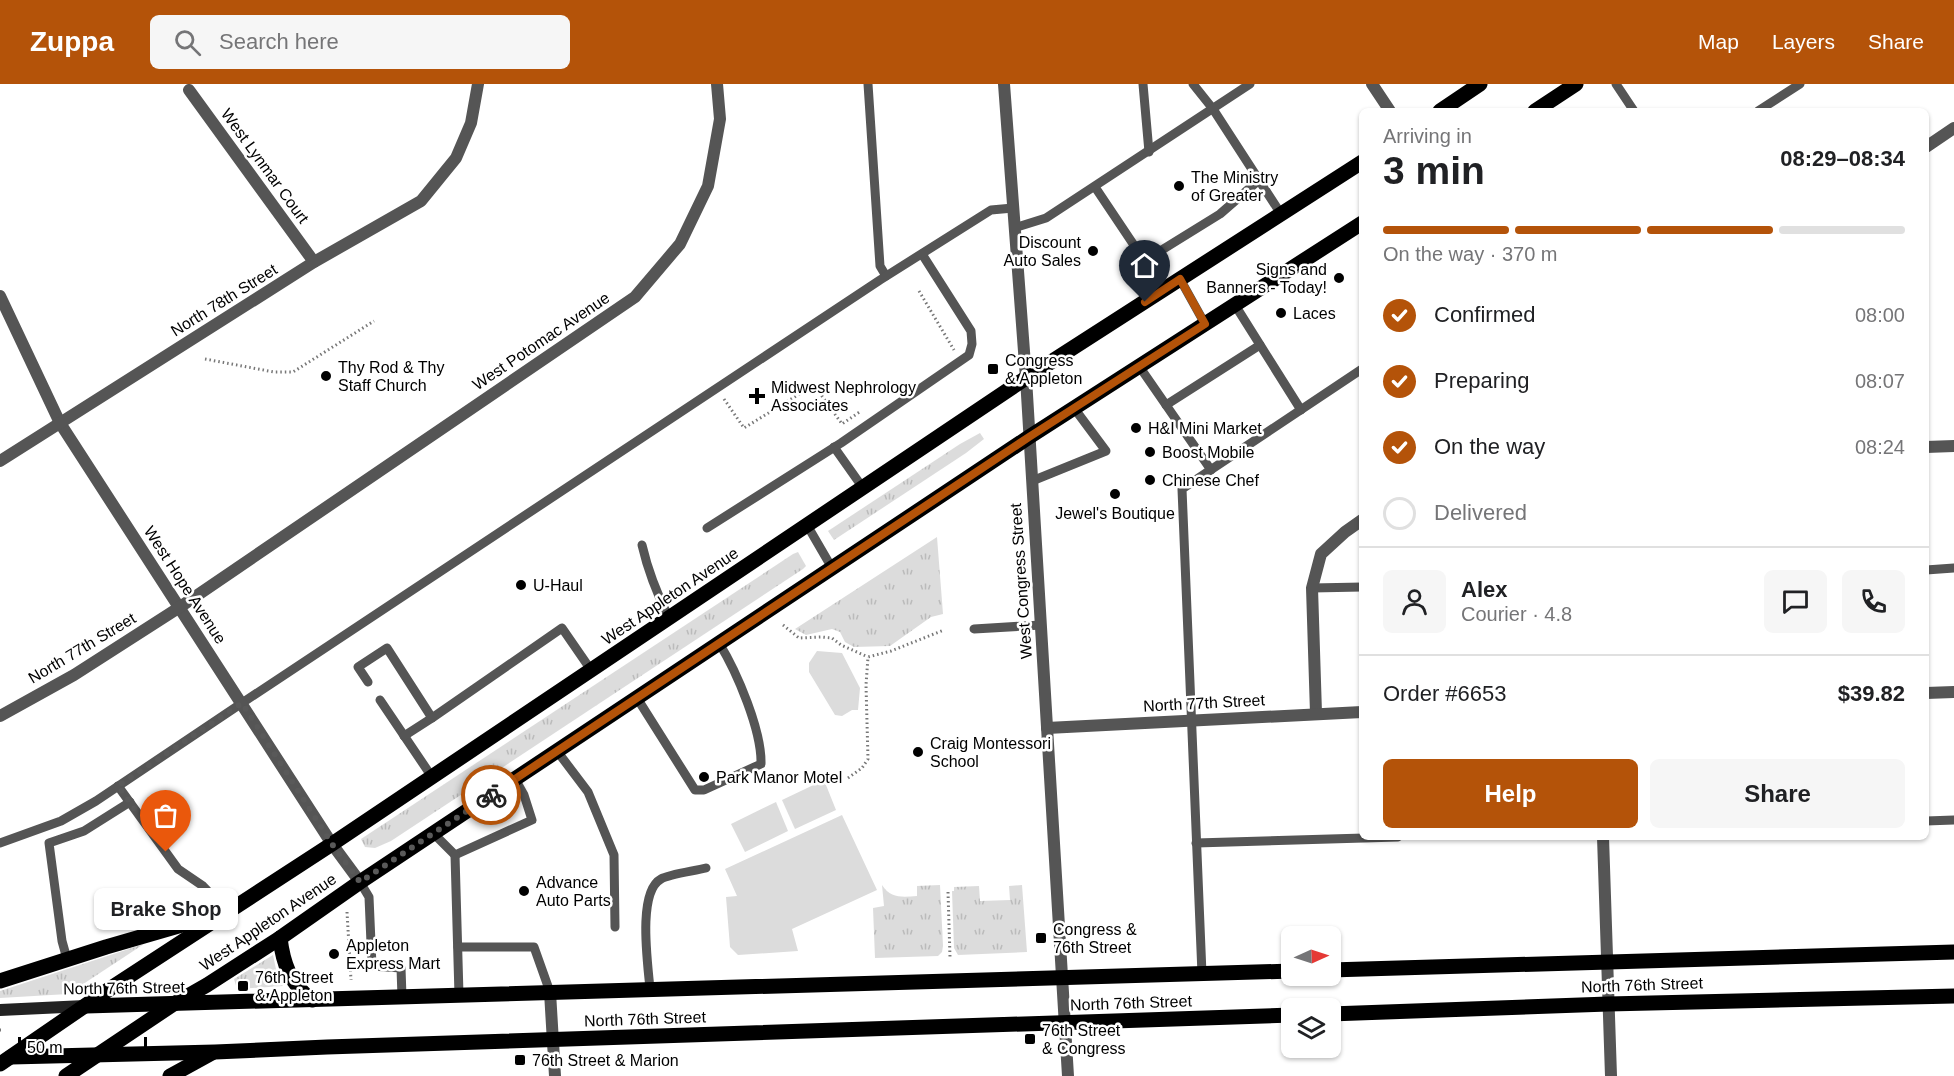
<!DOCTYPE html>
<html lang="en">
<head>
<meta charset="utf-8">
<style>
  body { margin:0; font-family:Helvetica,sans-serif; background:#f6f6f6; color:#202124; height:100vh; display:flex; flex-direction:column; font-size:22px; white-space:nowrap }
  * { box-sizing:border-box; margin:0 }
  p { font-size:20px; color:#757577 }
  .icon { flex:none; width:33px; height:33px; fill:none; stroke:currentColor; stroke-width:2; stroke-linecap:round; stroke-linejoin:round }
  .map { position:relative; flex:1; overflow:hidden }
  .sheet { position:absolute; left:1359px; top:24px; width:570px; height:732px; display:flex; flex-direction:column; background:#fff; border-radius:9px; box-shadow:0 2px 4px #0004 }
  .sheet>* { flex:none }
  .needle { width:39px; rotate:87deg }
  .tools { position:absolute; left:1281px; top:842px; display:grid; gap:12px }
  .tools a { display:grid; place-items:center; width:60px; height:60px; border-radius:9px; background:#fff; box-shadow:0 2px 4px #0004; font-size:30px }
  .scale { position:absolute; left:18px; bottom:15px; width:129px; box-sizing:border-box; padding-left:6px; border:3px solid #000; border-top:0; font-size:16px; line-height:21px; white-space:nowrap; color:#000; -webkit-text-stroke:4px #fff; paint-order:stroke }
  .pin { position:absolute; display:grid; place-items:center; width:51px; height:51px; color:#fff; margin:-62px -26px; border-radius:50% 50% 50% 0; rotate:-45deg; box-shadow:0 0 6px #0007 }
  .pin .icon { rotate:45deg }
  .courier { position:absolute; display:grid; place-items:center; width:60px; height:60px; margin:-30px; border:4px solid #b45309; border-radius:50%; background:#fff; color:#222; box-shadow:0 2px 8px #0007 }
  .bubble { position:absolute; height:42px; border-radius:9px; background:#fff; box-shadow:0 2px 4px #0004; font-size:20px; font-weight:700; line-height:42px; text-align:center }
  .head em { font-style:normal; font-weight:700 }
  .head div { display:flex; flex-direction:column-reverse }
  .head { display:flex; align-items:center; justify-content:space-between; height:102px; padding:0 24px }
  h1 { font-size:39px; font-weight:700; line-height:45px }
  .bar { display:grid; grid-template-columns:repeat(4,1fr); gap:9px 6px; align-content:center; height:72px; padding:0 24px }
  .bar i { height:8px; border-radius:4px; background:#e0e0e0 }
  .bar .selected { background:#b45309 }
  .bar p { grid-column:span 4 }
  .line { display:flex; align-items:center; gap:15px; padding:0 24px; border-top:2px solid #e0e0e0 }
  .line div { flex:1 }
  .round { display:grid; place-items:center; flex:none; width:63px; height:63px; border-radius:9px; background:#f6f6f6 }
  ol { padding:0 24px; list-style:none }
  li { display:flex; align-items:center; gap:18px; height:66px }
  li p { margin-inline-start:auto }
  li .icon { padding:6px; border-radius:50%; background:#b45309; color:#fff; stroke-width:4 }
  li:last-child { color:#757577 }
  li i { width:33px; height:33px; border:3px solid #e0e0e0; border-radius:50% }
  .action { display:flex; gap:12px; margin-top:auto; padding:12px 24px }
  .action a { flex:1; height:69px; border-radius:9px; background:#b45309; color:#fff; font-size:24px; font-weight:700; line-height:69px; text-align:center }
  .action a+a { background:#f6f6f6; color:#202124 }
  header { display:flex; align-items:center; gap:36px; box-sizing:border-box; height:84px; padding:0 30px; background:#b45309; color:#fff }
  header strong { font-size:28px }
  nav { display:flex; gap:33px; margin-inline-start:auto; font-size:21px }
  .search { width:420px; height:54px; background:#f6f6f6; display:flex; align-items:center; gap:15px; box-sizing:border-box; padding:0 21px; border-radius:9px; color:#757577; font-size:22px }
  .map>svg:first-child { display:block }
  .grass { fill:url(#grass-tufts) }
  .park { fill:#dcdcdc }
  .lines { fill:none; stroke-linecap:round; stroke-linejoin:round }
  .path { stroke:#777; stroke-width:3; stroke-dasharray:1.5 3; stroke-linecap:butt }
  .service { stroke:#555; stroke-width:9 }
  .minor { stroke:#555; stroke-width:12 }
  .tertiary { stroke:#555; stroke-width:12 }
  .secondary { stroke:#222; stroke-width:12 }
  .primary { stroke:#000; stroke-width:15 }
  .done { stroke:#595959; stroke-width:6; stroke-dasharray:0 10.8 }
  .route { stroke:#b45309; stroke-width:8 }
  .poi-dot { fill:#000; stroke:#fff; stroke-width:2 }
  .labels { text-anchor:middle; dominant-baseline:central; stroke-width:5; stroke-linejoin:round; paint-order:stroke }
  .street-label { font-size:16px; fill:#000; stroke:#fff }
  .poi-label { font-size:16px; fill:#000; stroke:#fff; text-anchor:start }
</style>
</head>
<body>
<header>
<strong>Zuppa</strong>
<div class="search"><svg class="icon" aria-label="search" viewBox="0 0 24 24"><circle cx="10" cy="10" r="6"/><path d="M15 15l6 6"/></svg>Search here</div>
<nav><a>Map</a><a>Layers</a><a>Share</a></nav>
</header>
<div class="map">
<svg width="1954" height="992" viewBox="0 0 1954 992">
  <defs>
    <pattern id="grass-tufts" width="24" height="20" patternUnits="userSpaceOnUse" patternTransform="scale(1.5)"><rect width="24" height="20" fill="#dcdcdc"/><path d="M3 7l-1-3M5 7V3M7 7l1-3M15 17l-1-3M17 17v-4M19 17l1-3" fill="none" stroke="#bbb"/></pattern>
  </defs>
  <rect width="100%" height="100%" fill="#fff"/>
  <g class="grass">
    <path d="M 980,349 L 984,355 L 966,369 L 834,456 L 828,447 L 960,360 Z"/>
    <path d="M 937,453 L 943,530 L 931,533 L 890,562 L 854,563 L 845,558 L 840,548 L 832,545 L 806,551 L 795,545 Z"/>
    <path d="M 798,468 L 806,482 L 803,485 L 391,757 L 375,764 L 365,763 L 361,755 L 793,470 Z"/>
    <path d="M 882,801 C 891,815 903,813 917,812 L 917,802 L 940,801 L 943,862 L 942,868 L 938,872 L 875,874 L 873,824 L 884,822 Z"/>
    <path d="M 1022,801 L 1027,868 L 958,871 L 954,864 L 952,807 L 954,807 L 954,803 L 979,802 L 980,817 L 1010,816 L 1009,802 Z"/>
    <path d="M 144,860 L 68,910 L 0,914 L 0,907 Z"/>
    <path d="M 273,871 L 277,890 L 283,902 L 237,905 L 234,895 Z"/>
  </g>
  <g class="park">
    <path d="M 817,567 L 842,569 L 860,604 L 858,626 L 852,626 L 842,632 L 835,631 L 809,588 L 809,579 Z"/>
    <path d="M 824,696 L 836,726 L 795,745 L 782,716 Z"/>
    <path d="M 776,718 L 788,747 L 745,768 L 731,740 Z"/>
    <path d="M 842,731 L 877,806 L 792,845 L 798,867 L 738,871 L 730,863 L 726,813 L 737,812 L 725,785 Z"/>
  </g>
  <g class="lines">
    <g class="path">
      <path d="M 919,207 L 954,266"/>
      <path d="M 205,275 L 274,288 L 293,288 L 374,237"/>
      <path d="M 724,315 L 744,344 L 814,301 L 842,340 L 861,327"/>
      <path d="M 783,541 L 799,554 L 821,553 L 832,554 L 841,561 L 868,573"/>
      <path d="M 848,694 L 862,684 L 868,675 L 866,601 L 868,573 L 891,567 L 944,546"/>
      <path d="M 948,808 L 950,873"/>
      <path d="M 347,828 L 351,896"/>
      <path d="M 162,900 L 170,902"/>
      <path d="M 0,946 L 1,946"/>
    </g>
    <g class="service">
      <path d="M 868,0 L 880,182 L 886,192"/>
      <path d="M 1143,0 L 1149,68"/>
      <path d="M 1193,0 L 1213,25 L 1281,130"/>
      <path d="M 1616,0 L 1634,27"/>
      <path d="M 1758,27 L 1800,0"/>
      <path d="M 1095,103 L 1164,206"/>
      <path d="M 1014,144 L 1046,134 L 1250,0"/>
      <path d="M 1144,177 L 1220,130 L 1259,96"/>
      <path d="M 1180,195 L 1205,240"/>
      <path d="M 1235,221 L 1301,326"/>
      <path d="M 1139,282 L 1211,386"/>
      <path d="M 1166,321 L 1260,261"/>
      <path d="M 834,363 L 863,404"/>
      <path d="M 1032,397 L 1106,367 L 1074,324"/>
      <path d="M 807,441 L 832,484"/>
      <path d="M 707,444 L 841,359 L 969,271 L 972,260 L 971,247 L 922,170"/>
      <path d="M 642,461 C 648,487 657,510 669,534"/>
      <path d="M 1926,486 L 1954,484"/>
      <path d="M 1312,504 L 1362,503"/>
      <path d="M 974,545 L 1041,541"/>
      <path d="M 368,598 L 358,583 L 387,564 L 432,634 L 562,544 L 591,586"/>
      <path d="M 637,614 L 695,706 L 704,706 L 761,680 C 762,647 737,588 719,559"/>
      <path d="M 380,616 L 432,693"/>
      <path d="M 404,652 L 432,634"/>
      <path d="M 557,667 L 588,708 L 614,771 L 615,843"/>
      <path d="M 118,702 L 178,785 L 203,802 L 228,828"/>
      <path d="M 1926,737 L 1954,736"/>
      <path d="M 433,749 L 455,771 L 532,736 L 524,711 L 515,695"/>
      <path d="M 0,759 L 61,737 L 96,717 L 242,619 L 880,196 L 991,126 L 1013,124"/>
      <path d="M 1196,759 L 1398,753"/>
      <path d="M 455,771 L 459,911"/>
      <path d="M 360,798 L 369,813 L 372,882 L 401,884 L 402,913"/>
      <path d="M 458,863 L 534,863 L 550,908"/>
      <path d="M 67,875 L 62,857 L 49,759 L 84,747 L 130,718"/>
      <path d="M 1202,890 L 1182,405 L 1362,285"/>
      <path d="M 650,905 C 648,881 637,808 661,795 C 670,790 695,787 706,784"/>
    </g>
    <g class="minor">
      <path d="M 1372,0 L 1390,27"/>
      <path d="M 189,6 L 314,178"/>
      <path d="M 1926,63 L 1954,44"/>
      <path d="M 0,212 L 60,339 L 332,760 L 360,798"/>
      <path d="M 1926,363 L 1954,362"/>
      <path d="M 0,377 L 314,178 L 421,117 L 456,74 L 471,39 L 478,0"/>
      <path d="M 1926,609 L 1954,608"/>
      <path d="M 1316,629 L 1312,504 L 1321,470 L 1345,448 L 1362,436"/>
      <path d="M 0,632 L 74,591 L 180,523 L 635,213 L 680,160 L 708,102 L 720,35 L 717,0"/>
      <path d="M 1047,644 L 1362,628"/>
      <path d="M 1603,753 L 1611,992"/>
      <path d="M 550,908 L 555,992"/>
    </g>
    <path class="tertiary" d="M 1004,0 L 1026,294 L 1068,992"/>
    <path class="secondary" d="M 0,926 L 85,922"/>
    <g class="primary">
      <path d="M 1440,27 L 1480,0"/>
      <path d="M 1535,27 L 1576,0"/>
      <path d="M 280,854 C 283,879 290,900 312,916"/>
      <path d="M 1330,886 L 1954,868"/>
      <path d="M 0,897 L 106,863 L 213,832"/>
      <path d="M 86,922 L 1292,887"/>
      <path d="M 1330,930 L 1608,920 L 1954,912"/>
      <path d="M 11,973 L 215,968 L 327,963 L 1292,931"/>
      <path d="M 0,980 L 111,904 L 332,760 L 1026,294 L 1362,78"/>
      <path d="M 66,992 L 172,921 L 207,901 L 280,854 L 360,798 L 1029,353 L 1362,139"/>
      <path d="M 170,992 L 212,969"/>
    </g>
  </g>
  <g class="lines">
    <path class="done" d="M 166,768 L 118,702 L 242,619 L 332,760 L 360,798 L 491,711"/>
    <path class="route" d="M 491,711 L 1029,353 L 1205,240 L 1180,195 L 1145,218"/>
  </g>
  <g class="poi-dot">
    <circle cx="1179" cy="102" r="6"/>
    <circle cx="1093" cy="167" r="6"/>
    <circle cx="1339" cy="194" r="6"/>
    <circle cx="1281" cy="229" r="6"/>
    <rect x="987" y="279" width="12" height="12" rx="3"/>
    <circle cx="326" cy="292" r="6"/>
    <path d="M754 303h6v6h6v6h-6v6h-6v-6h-6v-6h6z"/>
    <circle cx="1136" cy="344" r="6"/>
    <circle cx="1150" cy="368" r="6"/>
    <circle cx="1150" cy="396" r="6"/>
    <circle cx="1115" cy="410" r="6"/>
    <circle cx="521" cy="501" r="6"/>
    <circle cx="918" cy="668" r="6"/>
    <circle cx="704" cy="693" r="6"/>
    <circle cx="524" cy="807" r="6"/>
    <rect x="1035" y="848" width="12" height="12" rx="3"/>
    <circle cx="334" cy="870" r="6"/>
    <rect x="237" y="896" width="12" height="12" rx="3"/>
    <rect x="1024" y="949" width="12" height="12" rx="3"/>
    <rect x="514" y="970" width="12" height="12" rx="3"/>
  </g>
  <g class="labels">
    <g class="street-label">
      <text transform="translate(265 82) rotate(54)">West Lynmar Court</text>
      <text transform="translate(224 216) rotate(-32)">North 78th Street</text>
      <text transform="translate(541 257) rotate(-34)">West Potomac Avenue</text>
      <text transform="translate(1021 497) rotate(-94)">West Congress Street</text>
      <text transform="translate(185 501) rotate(57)">West Hope Avenue</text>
      <text transform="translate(670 512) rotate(-34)">West Appleton Avenue</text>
      <text transform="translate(82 564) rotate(-31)">North 77th Street</text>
      <text transform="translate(1204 619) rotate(-3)">North 77th Street</text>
      <text transform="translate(268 838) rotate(-34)">West Appleton Avenue</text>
      <text transform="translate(1642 901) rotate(-2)">North 76th Street</text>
      <text transform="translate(124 904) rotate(-1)">North 76th Street</text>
      <text transform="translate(1131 919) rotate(-2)">North 76th Street</text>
      <text transform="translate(645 935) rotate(-2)">North 76th Street</text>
    </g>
    <g class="poi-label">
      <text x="1191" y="93">The Ministry<tspan x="1191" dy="18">of Greater</tspan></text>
      <text x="1081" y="158" text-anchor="end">Discount<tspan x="1081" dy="18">Auto Sales</tspan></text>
      <text x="1327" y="185" text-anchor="end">Signs and<tspan x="1327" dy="18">Banners - Today!</tspan></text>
      <text x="1293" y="229">Laces</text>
      <text x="1005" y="276">Congress<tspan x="1005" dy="18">&amp; Appleton</tspan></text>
      <text x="338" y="283">Thy Rod &amp; Thy<tspan x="338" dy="18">Staff Church</tspan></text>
      <text x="771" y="303">Midwest Nephrology<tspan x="771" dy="18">Associates</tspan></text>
      <text x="1148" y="344">H&amp;I Mini Market</text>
      <text x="1162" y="368">Boost Mobile</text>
      <text x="1162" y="396">Chinese Chef</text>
      <text x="1115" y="429" text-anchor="middle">Jewel's Boutique</text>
      <text x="533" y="501">U-Haul</text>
      <text x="930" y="659">Craig Montessori<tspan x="930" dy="18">School</tspan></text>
      <text x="716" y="693">Park Manor Motel</text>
      <text x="536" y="798">Advance<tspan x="536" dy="18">Auto Parts</tspan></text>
      <text x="1053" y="845">Congress &amp;<tspan x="1053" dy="18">76th Street</tspan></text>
      <text x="346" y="861">Appleton<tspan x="346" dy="18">Express Mart</tspan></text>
      <text x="255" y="893">76th Street<tspan x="255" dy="18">&amp; Appleton</tspan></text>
      <text x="1042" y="946">76th Street<tspan x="1042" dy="18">&amp; Congress</tspan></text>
      <text x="532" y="976">76th Street &amp; Marion</text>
    </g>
  </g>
</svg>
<div class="tools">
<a><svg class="needle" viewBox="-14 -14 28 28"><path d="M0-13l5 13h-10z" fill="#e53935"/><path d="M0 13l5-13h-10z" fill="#757577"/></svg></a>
<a><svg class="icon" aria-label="layers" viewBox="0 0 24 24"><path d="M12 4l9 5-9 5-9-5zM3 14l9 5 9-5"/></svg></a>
</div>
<div class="scale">50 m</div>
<div class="pin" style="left:166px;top:768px;background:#ea580c"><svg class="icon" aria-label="bag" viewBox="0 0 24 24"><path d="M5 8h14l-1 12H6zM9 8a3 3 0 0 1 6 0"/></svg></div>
<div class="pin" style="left:1145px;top:218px;background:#1f2937"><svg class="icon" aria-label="home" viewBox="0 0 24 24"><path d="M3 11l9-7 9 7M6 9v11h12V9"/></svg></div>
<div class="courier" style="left:491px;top:711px"><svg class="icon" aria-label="bike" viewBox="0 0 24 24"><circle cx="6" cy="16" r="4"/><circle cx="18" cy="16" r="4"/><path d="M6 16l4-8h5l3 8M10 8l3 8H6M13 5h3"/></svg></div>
<div class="bubble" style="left:94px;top:804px;width:144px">Brake Shop</div>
<section class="sheet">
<div class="head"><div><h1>3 min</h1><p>Arriving in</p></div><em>08:29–08:34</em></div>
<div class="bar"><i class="selected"></i><i class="selected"></i><i class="selected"></i><i></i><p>On the way · 370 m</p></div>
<ol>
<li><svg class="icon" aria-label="check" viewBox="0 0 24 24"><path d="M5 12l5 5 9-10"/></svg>Confirmed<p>08:00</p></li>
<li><svg class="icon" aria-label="check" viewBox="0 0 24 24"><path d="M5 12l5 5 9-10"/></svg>Preparing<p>08:07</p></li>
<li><svg class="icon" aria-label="check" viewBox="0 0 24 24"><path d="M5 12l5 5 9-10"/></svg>On the way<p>08:24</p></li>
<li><i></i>Delivered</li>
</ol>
<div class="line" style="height:108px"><a class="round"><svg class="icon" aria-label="person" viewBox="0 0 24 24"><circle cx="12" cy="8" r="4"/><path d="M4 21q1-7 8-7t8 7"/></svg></a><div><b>Alex</b><p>Courier · 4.8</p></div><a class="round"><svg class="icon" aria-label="chat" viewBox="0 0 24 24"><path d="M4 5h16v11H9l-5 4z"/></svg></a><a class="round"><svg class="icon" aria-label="phone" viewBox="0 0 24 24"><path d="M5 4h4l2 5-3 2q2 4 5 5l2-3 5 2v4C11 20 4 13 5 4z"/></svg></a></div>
<div class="line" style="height:78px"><div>Order #6653</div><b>$39.82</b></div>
<div class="action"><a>Help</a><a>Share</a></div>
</section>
</div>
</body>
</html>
